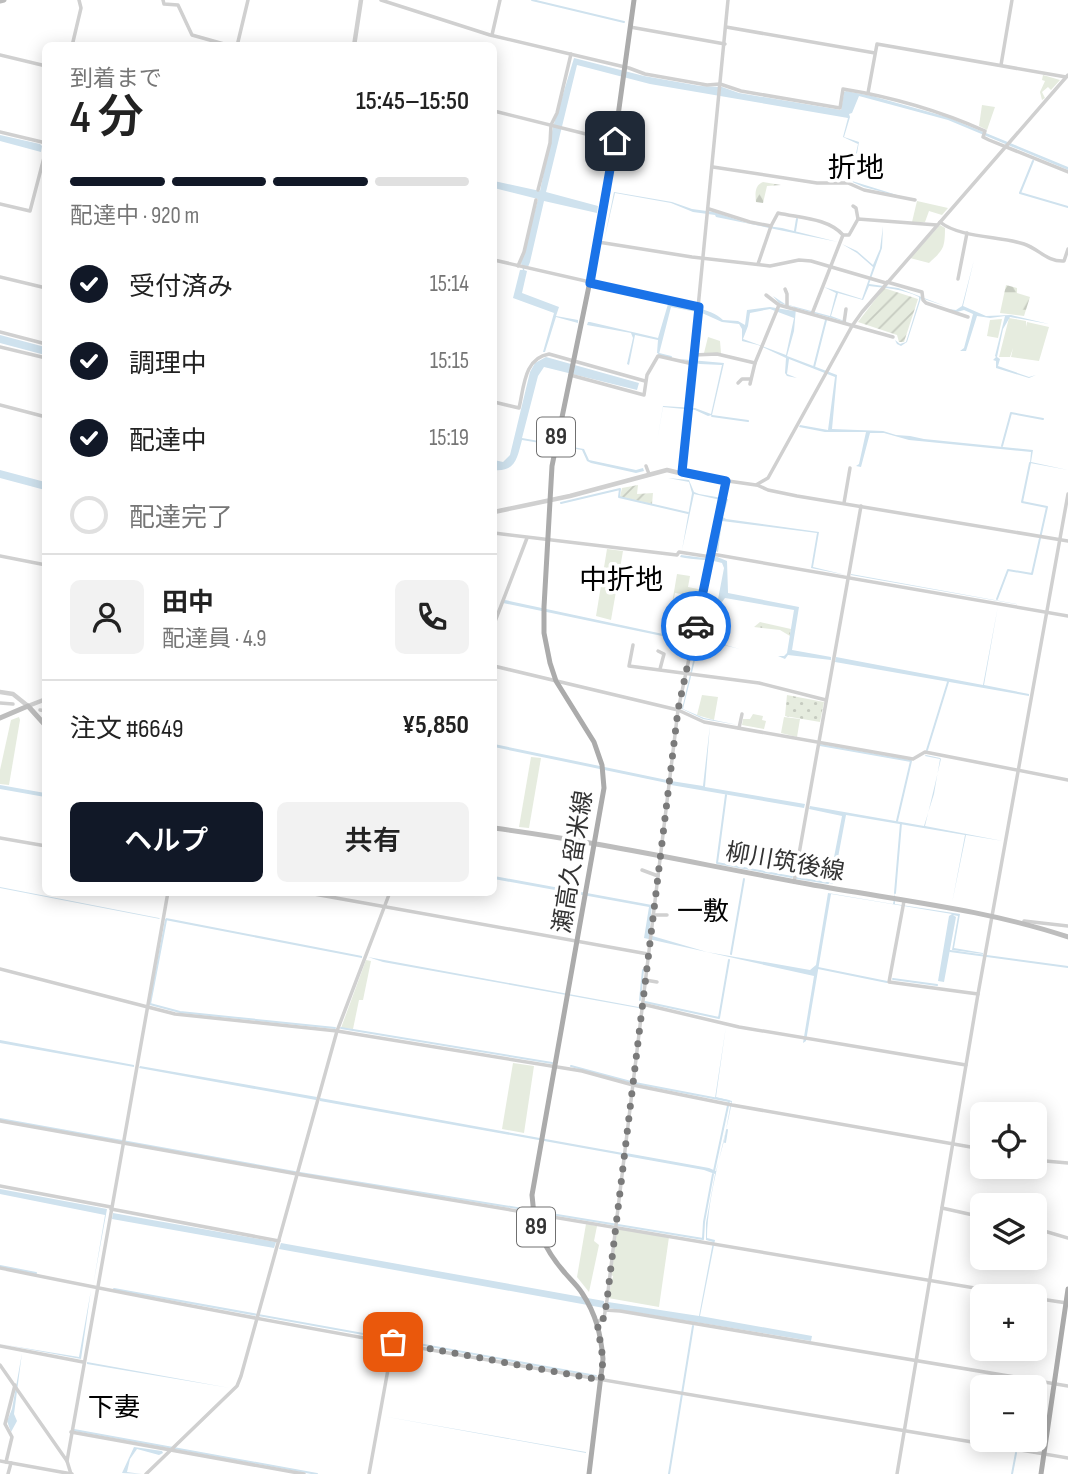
<!DOCTYPE html>
<html lang="ja">
<head>
<meta charset="utf-8">
<style>
  body { margin:0; font-family:"Sofia Sans Condensed","Noto Sans JP",sans-serif; background:#f2f2f2; color:#222; height:100vh; display:flex; flex-direction:column; font-size:26px; white-space:nowrap }
  * { box-sizing:border-box; margin:0 }
  p { font-size:23px; color:#767676 }
  .icon { flex:none; width:38px; height:38px; fill:none; stroke:currentColor; stroke-width:2; stroke-linecap:round; stroke-linejoin:round }
  .map { position:relative; flex:1; overflow:hidden }
  .panel { position:absolute; left:42px; top:42px; width:455px; height:854px; display:flex; flex-direction:column; background:#fff; border-radius:10px; box-shadow:0 4px 18px #0003 }
  .panel>* { flex:none }
  .fabs { position:absolute; left:970px; top:1102px; display:grid; gap:14px }
  .fabs a { display:grid; place-items:center; width:77px; height:77px; border-radius:10px; background:#fff; box-shadow:0 4px 18px #0003; font-size:35px }
  .pin { position:absolute; display:grid; place-items:center; width:60px; height:60px; color:#fff; margin:-30px; border-radius:14px; box-shadow:0 4px 10px #0006 }
  .courier { position:absolute; display:grid; place-items:center; width:70px; height:70px; margin:-35px; border:5px solid #1a73e8; border-radius:50%; background:#fff; color:#222; box-shadow:0 2px 9px #0007 }
  .summary em { font-style:normal; font-weight:600 }
  .summary div { display:flex; flex-direction:column-reverse }
  .summary { display:flex; align-items:center; justify-content:space-between; height:119px; padding:0 28px }
  h1 { font-size:46px; font-weight:600; line-height:52px }
  .bar { display:grid; grid-template-columns:repeat(4,1fr); gap:10px 7px; align-content:center; height:84px; padding:0 28px }
  .bar i { height:9px; border-radius:5px; background:#e0e0e0 }
  .bar .active { background:#111827 }
  .bar p { grid-column:span 4 }
  .line { display:flex; align-items:center; gap:18px; padding:0 28px; border-top:2px solid #e0e0e0 }
  .line div { flex:1 }
  .round { display:grid; place-items:center; flex:none; width:74px; height:74px; border-radius:10px; background:#f2f2f2 }
  ol { padding:0 28px; list-style:none }
  li { display:flex; align-items:center; gap:21px; height:77px }
  li p { margin-inline-start:auto }
  li .icon { padding:7px; border-radius:50%; background:#111827; color:#fff; stroke-width:4 }
  li:last-child { color:#767676 }
  li i { width:38px; height:38px; border:4px solid #e0e0e0; border-radius:50% }
  .primary-button { display:flex; gap:14px; margin-top:auto; padding:14px 28px }
  .primary-button a { flex:1; height:80px; border-radius:10px; background:#111827; color:#fff; font-size:28px; font-weight:600; line-height:80px; text-align:center }
  .primary-button a+a { background:#f2f2f2; color:#222 }
  .map>svg:first-child { display:block }
  .grass { fill:#e6ecdf }
  .forest { fill:url(#forest-firs) }
  .wetland { fill:url(#wetland-marsh) }
  .park { fill:url(#park-dots) }
  .garden { fill:url(#garden-furrows) }
  .water { fill:#cfe2ee; fill-rule:evenodd }
  .lines { fill:none; stroke-linecap:round; stroke-linejoin:round }
  .stream { stroke:#cfe2ee; stroke-width:2 }
  .minor { stroke:#d0d0d0; stroke-width:3.5 }
  .tertiary { stroke:#d0d0d0; stroke-width:4.5 }
  .secondary { stroke:#bdbdbd; stroke-width:5 }
  .primary { stroke:#ababab; stroke-width:5 }
  .done { stroke:#7a7a7a; stroke-width:7; stroke-dasharray:0 12.6 }
  .route { stroke:#1a73e8; stroke-width:9 }
  .labels { text-anchor:middle; dominant-baseline:central; stroke-width:7; stroke-linejoin:round; paint-order:stroke }
  .shield { fill:#fff; stroke:#707070; stroke-width:2 }
  .shield-label { font-size:23px; font-weight:bold; fill:#333 }
  .street-label { font-size:24px; fill:#333; stroke:#fff }
  .neighbourhood-label { font-size:26px; fill:#000; stroke:#fff }
  .quarter-label { font-size:28px; fill:#000; stroke:#fff }
</style>
</head>
<body>
<div class="map">
<svg width="1068" height="1474" viewBox="0 0 1068 1474">
  <defs>
    <pattern id="forest-firs" width="22" height="20" patternUnits="userSpaceOnUse" patternTransform="scale(1.75)"><rect width="22" height="20" fill="#e6ecdf"/><path d="M5 1l3.5 6h-7zM16 11l3.5 6h-7z" fill="#c6cbc0"/></pattern>
    <pattern id="wetland-marsh" width="20" height="14" patternUnits="userSpaceOnUse" patternTransform="scale(1.75)"><rect width="20" height="14" fill="#e6ecdf"/><path d="M1 5h8M5 5V1M11 12h8M15 12V8" fill="none" stroke="#c6cbc0"/></pattern>
    <pattern id="park-dots" width="8" height="8" patternUnits="userSpaceOnUse" patternTransform="scale(1.75)"><rect width="8" height="8" fill="#e6ecdf"/><path d="M2 2h.1M6 6h.1" fill="none" stroke="#c6cbc0" stroke-width="1.8" stroke-linecap="round"/></pattern>
    <pattern id="garden-furrows" width="10" height="10" patternUnits="userSpaceOnUse" patternTransform="scale(1.75)"><rect width="10" height="10" fill="#e6ecdf"/><path d="M-1 1l2-2M0 10L10 0M9 11l2-2" fill="none" stroke="#c6cbc0"/></pattern>
  </defs>
  <rect width="100%" height="100%" fill="#fff"/>
  <g class="grass">
    <path d="M 1043,75 L 1060,80 L 1051,90 L 1048,87 L 1042,92 L 1045,98 L 1042,100 L 1040,92 L 1045,81 L 1042,80 Z"/>
    <path d="M 982,105 L 995,107 L 987,130 L 979,126 Z"/>
    <path d="M 917,201 L 948,208 L 942,215 L 929,211 L 925,222 L 912,222 Z"/>
    <path d="M 940,225 L 945,228 C 945,249 943,250 929,263 L 910,258 Z"/>
    <path d="M 1009,318 L 1026,321 L 1026,327 L 1027,322 L 1049,327 L 1039,361 L 1011,357 L 1013,348 L 1010,357 L 999,357 Z"/>
    <path d="M 1002,319 L 998,338 L 987,336 L 990,320 Z"/>
    <path d="M 708,337 L 720,341 L 721,353 L 704,353 Z"/>
    <path d="M 607,549 L 623,551 L 611,620 L 596,616 Z"/>
    <path d="M 677,574 L 690,576 L 688,587 L 703,590 L 701,597 L 675,593 L 667,633 Z"/>
    <path d="M 702,695 L 718,697 L 714,720 L 697,715 Z"/>
    <path d="M 753,714 L 763,716 L 762,720 L 766,721 L 764,729 L 742,725 L 743,719 L 750,719 Z"/>
    <path d="M 19,717 L 20,720 L 9,785 L 0,784 L 0,770 L 11,720 Z"/>
    <path d="M 784,717 L 800,719 L 797,737 L 781,733 Z"/>
    <path d="M 531,757 L 541,758 L 529,828 L 519,827 Z"/>
    <path d="M 366,960 L 371,961 L 363,1000 L 359,1000 L 353,1029 L 341,1028 Z"/>
    <path d="M 513,1063 L 534,1066 L 524,1133 L 502,1129 Z"/>
    <path d="M 586,1224 L 597,1226 L 594,1241 L 599,1245 L 589,1292 L 577,1277 Z"/>
    <path d="M 617,1229 L 669,1237 L 659,1307 L 608,1298 L 613,1276 L 611,1275 Z"/>
  </g>
  <g class="forest">
    <path d="M 763,182 L 781,185 L 767,186 L 763,203 L 756,202 C 755,193 755,185 763,182 Z"/>
    <path d="M 1006,285 L 1017,288 L 1017,293 L 1030,297 L 1024,316 L 1000,313 Z"/>
  </g>
  <path class="wetland" d="M 760,622 L 791,629 L 790,636 L 780,630 L 754,627 Z"/>
  <path class="park" d="M 787,695 L 824,702 L 820,722 L 785,716 Z"/>
  <g class="garden">
    <path d="M 884,288 L 918,299 L 904,342 L 899,342 L 897,335 L 858,322 Z"/>
    <path d="M 638,485 L 637,494 L 653,493 L 652,504 L 620,497 L 622,488 Z"/>
  </g>
  <g class="water">
    <path d="M 574,58 L 644,76 L 700,86 L 722,87 L 739,93 L 841,110 L 844,92 L 846,91 L 872,96 L 947,117 L 1068,167 L 1068,170 L 948,120 L 859,96 L 852,113 L 849,114 L 850,117 L 844,137 L 859,142 L 852,181 L 913,200 L 864,187 L 850,181 L 858,144 L 843,137 L 848,118 L 650,84 L 577,65 L 546,192 L 598,206 L 597,213 L 544,201 L 530,262 L 528,267 L 525,267 L 524,270 L 527,271 L 522,293 L 559,307 L 556,316 L 578,320 L 578,323 L 556,317 L 545,352 L 543,352 L 554,313 L 513,298 L 520,270 L 523,270 L 521,263 L 538,199 L 494,188 L 494,181 L 540,191 L 553,127 Z"/>
    <path d="M 0,135 L 40,144 L 42,146 L 41,152 L 0,141 Z"/>
    <path d="M 614,192 L 672,202 L 692,209 L 714,212 L 747,223 L 782,228 L 838,242 L 716,217 L 715,215 L 693,212 L 671,203 L 615,193 L 604,241 Z"/>
    <path d="M 883,226 L 882,248 L 869,284 L 898,288 L 945,306 L 921,298 L 907,342 L 901,346 L 897,344 L 895,340 L 900,344 L 906,342 L 919,300 L 919,297 C 903,289 886,288 869,286 L 863,300 L 838,293 L 831,316 L 850,323 L 796,308 L 794,331 L 787,356 L 837,375 L 832,429 L 883,431 L 896,435 L 910,436 L 924,439 L 1033,450 L 1031,462 L 1068,470 L 1030,463 L 1031,452 L 909,440 L 884,433 L 870,433 L 861,467 L 856,466 L 859,464 L 866,432 L 825,432 L 799,427 L 800,425 L 828,430 L 835,377 L 789,359 L 787,374 L 797,378 L 787,376 L 785,373 L 786,358 L 758,345 L 742,341 L 742,329 L 739,324 L 722,322 L 702,313 L 671,307 L 659,354 L 657,353 L 658,340 L 635,335 L 629,365 L 627,364 L 633,338 L 631,333 L 587,325 L 588,322 L 590,322 L 658,338 L 668,304 C 686,307 710,307 723,320 L 738,321 L 745,325 L 747,310 L 770,307 L 794,311 L 794,307 L 779,303 L 773,296 L 785,304 L 830,316 L 836,293 L 824,287 L 862,299 L 873,267 L 857,253 L 842,244 L 857,251 L 873,265 L 880,249 ZM 770,309 L 794,318 L 786,355 L 743,339 L 748,326 L 750,313 Z"/>
    <path d="M 974,260 L 963,306 L 986,316 L 1011,315 L 1049,324 L 1010,317 L 1003,329 L 997,357 L 1000,359 L 998,366 L 1029,377 L 1036,375 L 1029,378 L 996,368 L 996,361 L 993,360 L 996,357 L 995,356 L 1005,316 L 990,318 L 977,316 L 966,351 L 960,351 L 964,348 L 973,314 L 964,310 L 957,312 L 948,309 L 956,310 L 962,306 Z"/>
    <path d="M 0,335 L 45,347 L 45,355 L 0,343 Z"/>
    <path d="M 546,357 L 639,383 L 637,390 L 544,367 L 538,376 L 522,438 L 584,449 L 589,460 L 636,470 L 643,468 L 644,471 L 636,473 L 591,463 L 587,461 L 582,450 L 522,440 C 517,458 516,472 494,470 L 494,460 L 503,462 L 510,455 L 530,372 L 535,363 Z"/>
    <path d="M 679,359 L 724,363 L 712,415 L 708,416 L 695,410 L 663,407 L 657,442 L 663,406 L 695,408 L 711,414 L 722,365 L 700,364 Z"/>
    <path d="M 0,470 L 45,482 L 45,490 L 0,478 Z"/>
    <path d="M 668,478 L 689,480 L 694,492 L 699,494 L 728,499 L 723,517 L 726,519 L 819,532 L 813,567 L 846,575 L 811,568 L 817,533 L 722,521 L 718,552 L 715,551 L 725,501 L 694,494 L 682,550 L 692,493 L 689,482 Z"/>
    <path d="M 681,555 L 712,559 L 715,556 L 727,561 L 728,593 L 799,607 L 792,650 L 831,657 L 831,660 L 788,655 L 785,659 L 786,689 L 785,659 L 778,656 L 784,656 L 787,653 L 794,610 L 725,598 L 722,602 L 714,642 L 740,649 L 714,643 L 699,644 L 683,709 L 704,718 L 738,725 L 703,719 L 682,709 L 697,644 L 694,640 L 710,641 L 724,568 L 722,563 C 709,559 694,560 680,557 Z"/>
    <path d="M 851,574 L 1044,609 L 851,575 Z"/>
    <path d="M 505,600 L 691,640 L 691,642 L 503,603 Z"/>
    <path d="M 998,606 L 984,685 L 1029,694 L 1029,696 L 835,662 L 836,657 L 983,685 Z"/>
    <path d="M 710,725 L 705,787 L 805,804 L 804,808 L 671,785 L 671,781 L 703,786 Z"/>
    <path d="M 494,744 L 667,780 L 667,783 L 494,747 Z"/>
    <path d="M 926,754 L 926,755 L 940,758 L 941,759 L 925,826 L 1003,841 L 966,835 L 952,903 L 965,835 L 846,815 L 833,884 L 829,883 L 842,816 L 809,809 L 810,806 L 924,826 L 934,794 L 940,759 L 925,756 Z"/>
    <path d="M 0,785 L 45,793 L 45,797 L 0,789 Z"/>
    <path d="M 494,876 L 652,905 L 649,935 L 707,952 L 810,970 L 816,965 L 828,893 L 893,904 L 895,893 L 895,904 L 960,914 L 954,948 L 983,953 L 983,954 L 952,950 L 958,916 L 953,915 L 956,917 L 944,982 L 938,981 L 949,916 L 952,914 L 831,894 L 806,1041 L 803,1043 L 814,976 L 644,938 L 649,907 L 494,879 Z"/>
    <path d="M 0,887 L 159,918 L 160,919 L 0,888 Z"/>
    <path d="M 166,918 L 362,956 L 362,958 L 165,920 Z"/>
    <path d="M 368,957 L 644,1008 L 644,1009 L 383,962 Z"/>
    <path d="M 726,1026 L 716,1097 L 732,1101 C 724,1146 708,1192 707,1238 L 715,1240 L 700,1316 L 812,1336 L 811,1341 L 608,1308 L 608,1302 L 699,1316 L 713,1242 L 706,1240 L 706,1223 L 715,1174 L 704,1170 L 626,1156 L 626,1153 L 709,1168 L 716,1171 L 724,1141 L 731,1102 L 715,1098 Z"/>
    <path d="M 0,1040 L 134,1065 L 134,1067 L 0,1043 Z"/>
    <path d="M 140,1066 L 317,1097 L 316,1100 L 139,1068 Z"/>
    <path d="M 320,1098 L 623,1153 L 622,1155 L 320,1101 Z"/>
    <path d="M 0,1189 L 107,1209 L 93,1286 L 105,1215 L 0,1194 Z"/>
    <path d="M 113,1213 L 276,1242 L 274,1248 L 112,1219 Z"/>
    <path d="M 281,1243 L 604,1301 L 604,1308 L 279,1249 Z"/>
    <path d="M 91,1290 L 81,1359 L 0,1344 L 79,1357 Z"/>
    <path d="M 22,1353 L 14,1414 L 17,1421 L 11,1432 L 7,1421 L 12,1409 Z"/>
    <path d="M 87,1362 L 230,1388 L 87,1364 Z"/>
    <path d="M 382,1416 L 586,1452 L 586,1453 Z"/>
    <path d="M 134,1447 L 162,1451 L 163,1453 L 159,1455 L 137,1449 L 130,1459 L 127,1472 L 142,1474 L 122,1473 Z"/>
  </g>
  <g class="lines">
    <g class="stream">
      <path d="M 532,0 L 624,22"/>
      <path d="M 1033,161 L 1020,193 L 1068,207"/>
      <path d="M 795,231 L 797,219"/>
      <path d="M 659,354 L 671,357"/>
      <path d="M 814,367 L 826,320"/>
      <path d="M 712,416 L 748,421"/>
      <path d="M 1002,446 L 1011,413 L 1043,419"/>
      <path d="M 561,503 L 620,489 L 619,497 L 688,513"/>
      <path d="M 997,599 L 1008,570 L 1032,574 L 1047,507 L 1022,502 L 1030,463"/>
      <path d="M 820,745 L 911,761 L 897,821"/>
      <path d="M 927,750 L 948,682"/>
      <path d="M 726,795 L 717,863 L 792,877"/>
      <path d="M 796,878 L 828,883"/>
      <path d="M 895,893 L 901,823"/>
      <path d="M 166,920 L 150,1004 L 180,1012 L 335,1028"/>
      <path d="M 950,951 L 1068,967"/>
      <path d="M 731,954 L 744,879"/>
      <path d="M 818,968 L 887,982"/>
      <path d="M 893,979 L 937,985"/>
      <path d="M 640,1000 L 643,970"/>
      <path d="M 645,1002 L 719,1018 L 729,960"/>
      <path d="M 341,1028 L 552,1063"/>
      <path d="M 571,1066 L 631,1082"/>
      <path d="M 635,1083 L 729,1101 L 714,1171"/>
      <path d="M 0,1119 L 300,1173 L 529,1210"/>
      <path d="M 725,1142 L 727,1130"/>
      <path d="M 539,1212 L 703,1239 L 704,1222 L 713,1174"/>
      <path d="M 0,1266 L 36,1273"/>
      <path d="M 114,1289 L 596,1376"/>
      <path d="M 74,1430 L 317,1474"/>
      <path d="M 669,1474 L 693,1326"/>
      <path d="M 1012,1474 L 1016,1453"/>
    </g>
    <g class="minor">
      <path d="M 163,0 L 164,4 L 178,5 L 192,35 L 231,46"/>
      <path d="M 381,0 L 490,35 L 629,68 L 645,74 L 707,85 L 720,84 L 741,91 L 840,108 L 843,89 C 892,97 940,111 985,131 L 983,137 L 989,140 L 1068,172"/>
      <path d="M 630,27 L 725,44"/>
      <path d="M 726,27 L 875,53"/>
      <path d="M 492,35 L 500,0"/>
      <path d="M 72,46 L 81,8 L 79,0"/>
      <path d="M 237,46 L 248,0"/>
      <path d="M 0,55 L 46,66"/>
      <path d="M 1001,65 L 1012,0"/>
      <path d="M 868,93 L 877,44 L 1066,77"/>
      <path d="M 494,111 L 614,141"/>
      <path d="M 0,132 L 46,143"/>
      <path d="M 713,167 L 817,183 L 848,183 L 864,190 L 915,200"/>
      <path d="M 538,190 L 550,143 L 551,125 L 557,113 L 571,54"/>
      <path d="M 0,204 L 30,211 L 46,150"/>
      <path d="M 853,206 L 856,208 L 858,219"/>
      <path d="M 709,209 L 750,222 L 771,226"/>
      <path d="M 940,222 C 960,238 1000,236 1024,244 C 1039,249 1047,262 1064,261 L 1068,249"/>
      <path d="M 598,242 L 692,257 L 770,266 L 799,260 L 811,261 L 886,283"/>
      <path d="M 494,260 L 699,307"/>
      <path d="M 758,264 L 771,226 L 778,213 C 800,218 828,218 843,235"/>
      <path d="M 518,266 L 524,252 L 536,200"/>
      <path d="M 0,277 L 46,288"/>
      <path d="M 958,279 L 967,233"/>
      <path d="M 887,282 L 922,292 L 923,300 L 926,303 L 968,317"/>
      <path d="M 785,289 L 787,294 L 787,307"/>
      <path d="M 766,295 L 779,305 L 893,337"/>
      <path d="M 812,314 L 843,235 L 849,235 L 858,219 L 937,225"/>
      <path d="M 844,323 L 846,309"/>
      <path d="M 0,332 L 46,344"/>
      <path d="M 0,347 L 46,358"/>
      <path d="M 694,355 L 717,354 L 755,363"/>
      <path d="M 570,375 L 644,395 L 647,375 L 658,356 L 693,364"/>
      <path d="M 738,383 L 742,379 L 750,379"/>
      <path d="M 750,384 L 755,363 L 779,305"/>
      <path d="M 494,402 L 519,408 C 524,387 524,358 549,354 L 645,381"/>
      <path d="M 0,405 L 46,417"/>
      <path d="M 646,466 L 649,474"/>
      <path d="M 682,472 L 728,0"/>
      <path d="M 693,476 L 756,485 L 768,478 L 852,326 L 862,312 L 1068,75"/>
      <path d="M 757,485 L 768,490 L 797,496 L 1068,541"/>
      <path d="M 844,503 L 850,468"/>
      <path d="M 494,533 L 677,555 L 679,552 L 711,557"/>
      <path d="M 712,554 L 1068,616"/>
      <path d="M 0,556 L 46,565"/>
      <path d="M 494,624 L 527,538"/>
      <path d="M 633,645 L 629,666 L 759,683 L 826,700"/>
      <path d="M 658,651 L 664,654 L 660,669"/>
      <path d="M 494,666 L 678,710 L 704,722 L 913,759 L 925,752 L 1068,780"/>
      <path d="M 0,703 L 13,704"/>
      <path d="M 40,710 L 46,711"/>
      <path d="M 739,728 L 742,714"/>
      <path d="M 0,838 L 46,846"/>
      <path d="M 642,870 L 658,876"/>
      <path d="M 794,882 L 861,506"/>
      <path d="M 303,892 L 648,954"/>
      <path d="M 904,901 L 889,982 L 978,994"/>
      <path d="M 653,915 L 667,915"/>
      <path d="M 1024,921 L 1068,926"/>
      <path d="M 0,969 L 175,1014 L 337,1031 L 582,1071 L 633,1085 L 732,1105 L 982,1149"/>
      <path d="M 645,980 L 657,982"/>
      <path d="M 642,1004 L 739,1027 L 966,1065"/>
      <path d="M 0,1121 L 297,1174 L 1028,1297"/>
      <path d="M 1034,1160 L 1068,1163"/>
      <path d="M 0,1186 L 111,1207"/>
      <path d="M 942,1208 L 982,1217"/>
      <path d="M 111,1209 L 279,1241"/>
      <path d="M 1034,1228 L 1068,1238"/>
      <path d="M 0,1268 C 354,1341 712,1398 1068,1458"/>
      <path d="M 1034,1298 L 1067,1303"/>
      <path d="M 605,1310 L 620,1311 L 1068,1386"/>
      <path d="M 597,1322 L 604,1318 L 607,1300 L 678,710 L 727,481"/>
      <path d="M 0,1346 L 83,1362"/>
      <path d="M 0,1365 L 67,1461 L 71,1474"/>
      <path d="M 71,1432 L 304,1474"/>
      <path d="M 0,1461 L 72,1474"/>
      <path d="M 67,1461 L 168,892"/>
      <path d="M 6,1462 L 12,1437 L 5,1424 L 15,1385"/>
      <path d="M 8,1474 L 11,1463"/>
      <path d="M 146,1474 L 237,1386 L 241,1376 L 337,1031 L 390,892"/>
      <path d="M 369,1474 L 393,1342"/>
      <path d="M 897,1474 L 978,994 L 1068,494"/>
    </g>
    <g class="tertiary">
      <path d="M 354,46 L 361,0"/>
      <path d="M 494,512 L 570,496 L 667,470 L 692,476"/>
      <path d="M 0,692 L 13,694 L 28,706 L 46,699"/>
    </g>
    <g class="secondary">
      <path d="M 0,1 L 4,0"/>
      <path d="M 0,718 L 28,706 L 46,726"/>
      <path d="M 494,828 C 599,842 703,865 808,884 C 895,900 984,909 1068,937"/>
    </g>
    <g class="primary">
      <path d="M 589,1474 L 603,1359 C 601,1335 596,1314 582,1293 C 578,1286 570,1279 565,1273 C 544,1249 534,1226 532,1195 L 604,788 L 602,765 L 594,742 L 556,681 L 550,663 L 544,633 L 544,607 L 552,466 L 598,242 L 613,152 L 634,0"/>
      <path d="M 1041,1474 L 1068,1289"/>
    </g>
  </g>
  <g class="lines">
    <path class="done" d="M 393,1342 L 601,1380 L 603,1359 L 597,1322 L 604,1318 L 607,1300 L 678,710 L 696,626"/>
    <path class="route" d="M 615,141 L 590,283 L 699,307 L 682,472 L 726,481 L 696,626"/>
  </g>
  <g class="labels">
    <g class="shield">
      <rect x="537" y="417.5" width="38" height="39" rx="5"/>
      <rect x="517" y="1207.5" width="38" height="39" rx="5"/>
    </g>
    <g class="shield-label">
      <text x="556" y="437">89</text>
      <text x="536" y="1227">89</text>
    </g>
    <g class="street-label">
      <text transform="translate(573 862) rotate(-81)">瀬高久留米線</text>
      <text transform="translate(785 862) rotate(10)">柳川筑後線</text>
    </g>
    <g class="neighbourhood-label">
      <text x="703" y="912">一敷</text>
      <text x="114" y="1408">下妻</text>
    </g>
    <g class="quarter-label">
      <text x="856" y="168">折地</text>
      <text x="621" y="580">中折地</text>
    </g>
  </g>
</svg>
<div class="fabs">
<a><svg class="icon" aria-label="locate" viewBox="0 0 24 24"><circle cx="12" cy="12" r="6"/><path d="M12 2v4M12 18v4M2 12h4M18 12h4"/></svg></a>
<a><svg class="icon" aria-label="layers" viewBox="0 0 24 24"><path d="M12 4l9 5-9 5-9-5zM3 14l9 5 9-5"/></svg></a>
<a>+</a>
<a>−</a>
</div>
<div class="pin" style="left:393px;top:1342px;background:#ea580c"><svg class="icon" aria-label="bag" viewBox="0 0 24 24"><path d="M5 8h14l-1 12H6zM9 8a3 3 0 0 1 6 0"/></svg></div>
<div class="pin" style="left:615px;top:141px;background:#1f2937"><svg class="icon" aria-label="home" viewBox="0 0 24 24"><path d="M3 11l9-7 9 7M6 9v11h12V9"/></svg></div>
<div class="courier" style="left:696px;top:626px"><svg class="icon" aria-label="car" viewBox="0 0 24 24"><path d="M5 17H2v-5l4-1 3-4h7l3 4 3 1v5h-3M9 17h6M6 11h13"/><circle cx="7" cy="17" r="2"/><circle cx="17" cy="17" r="2"/></svg></div>
<section class="panel">
<div class="summary"><div><h1>4 分</h1><p>到着まで</p></div><em>15:45–15:50</em></div>
<div class="bar"><i class="active"></i><i class="active"></i><i class="active"></i><i></i><p>配達中 · 920 m</p></div>
<ol>
<li><svg class="icon" aria-label="check" viewBox="0 0 24 24"><path d="M5 12l5 5 9-10"/></svg>受付済み<p>15:14</p></li>
<li><svg class="icon" aria-label="check" viewBox="0 0 24 24"><path d="M5 12l5 5 9-10"/></svg>調理中<p>15:15</p></li>
<li><svg class="icon" aria-label="check" viewBox="0 0 24 24"><path d="M5 12l5 5 9-10"/></svg>配達中<p>15:19</p></li>
<li><i></i>配達完了</li>
</ol>
<div class="line" style="height:126px"><a class="round"><svg class="icon" aria-label="person" viewBox="0 0 24 24"><circle cx="12" cy="8" r="4"/><path d="M4 21q1-7 8-7t8 7"/></svg></a><div><b>田中</b><p>配達員 · 4.9</p></div><a class="round"><svg class="icon" aria-label="phone" viewBox="0 0 24 24"><path d="M5 4h4l2 5-3 2q2 4 5 5l2-3 5 2v4C11 20 4 13 5 4z"/></svg></a></div>
<div class="line" style="height:91px"><div>注文 #6649</div><b>¥5,850</b></div>
<div class="primary-button"><a>ヘルプ</a><a>共有</a></div>
</section>
</div>
</body>
</html>
